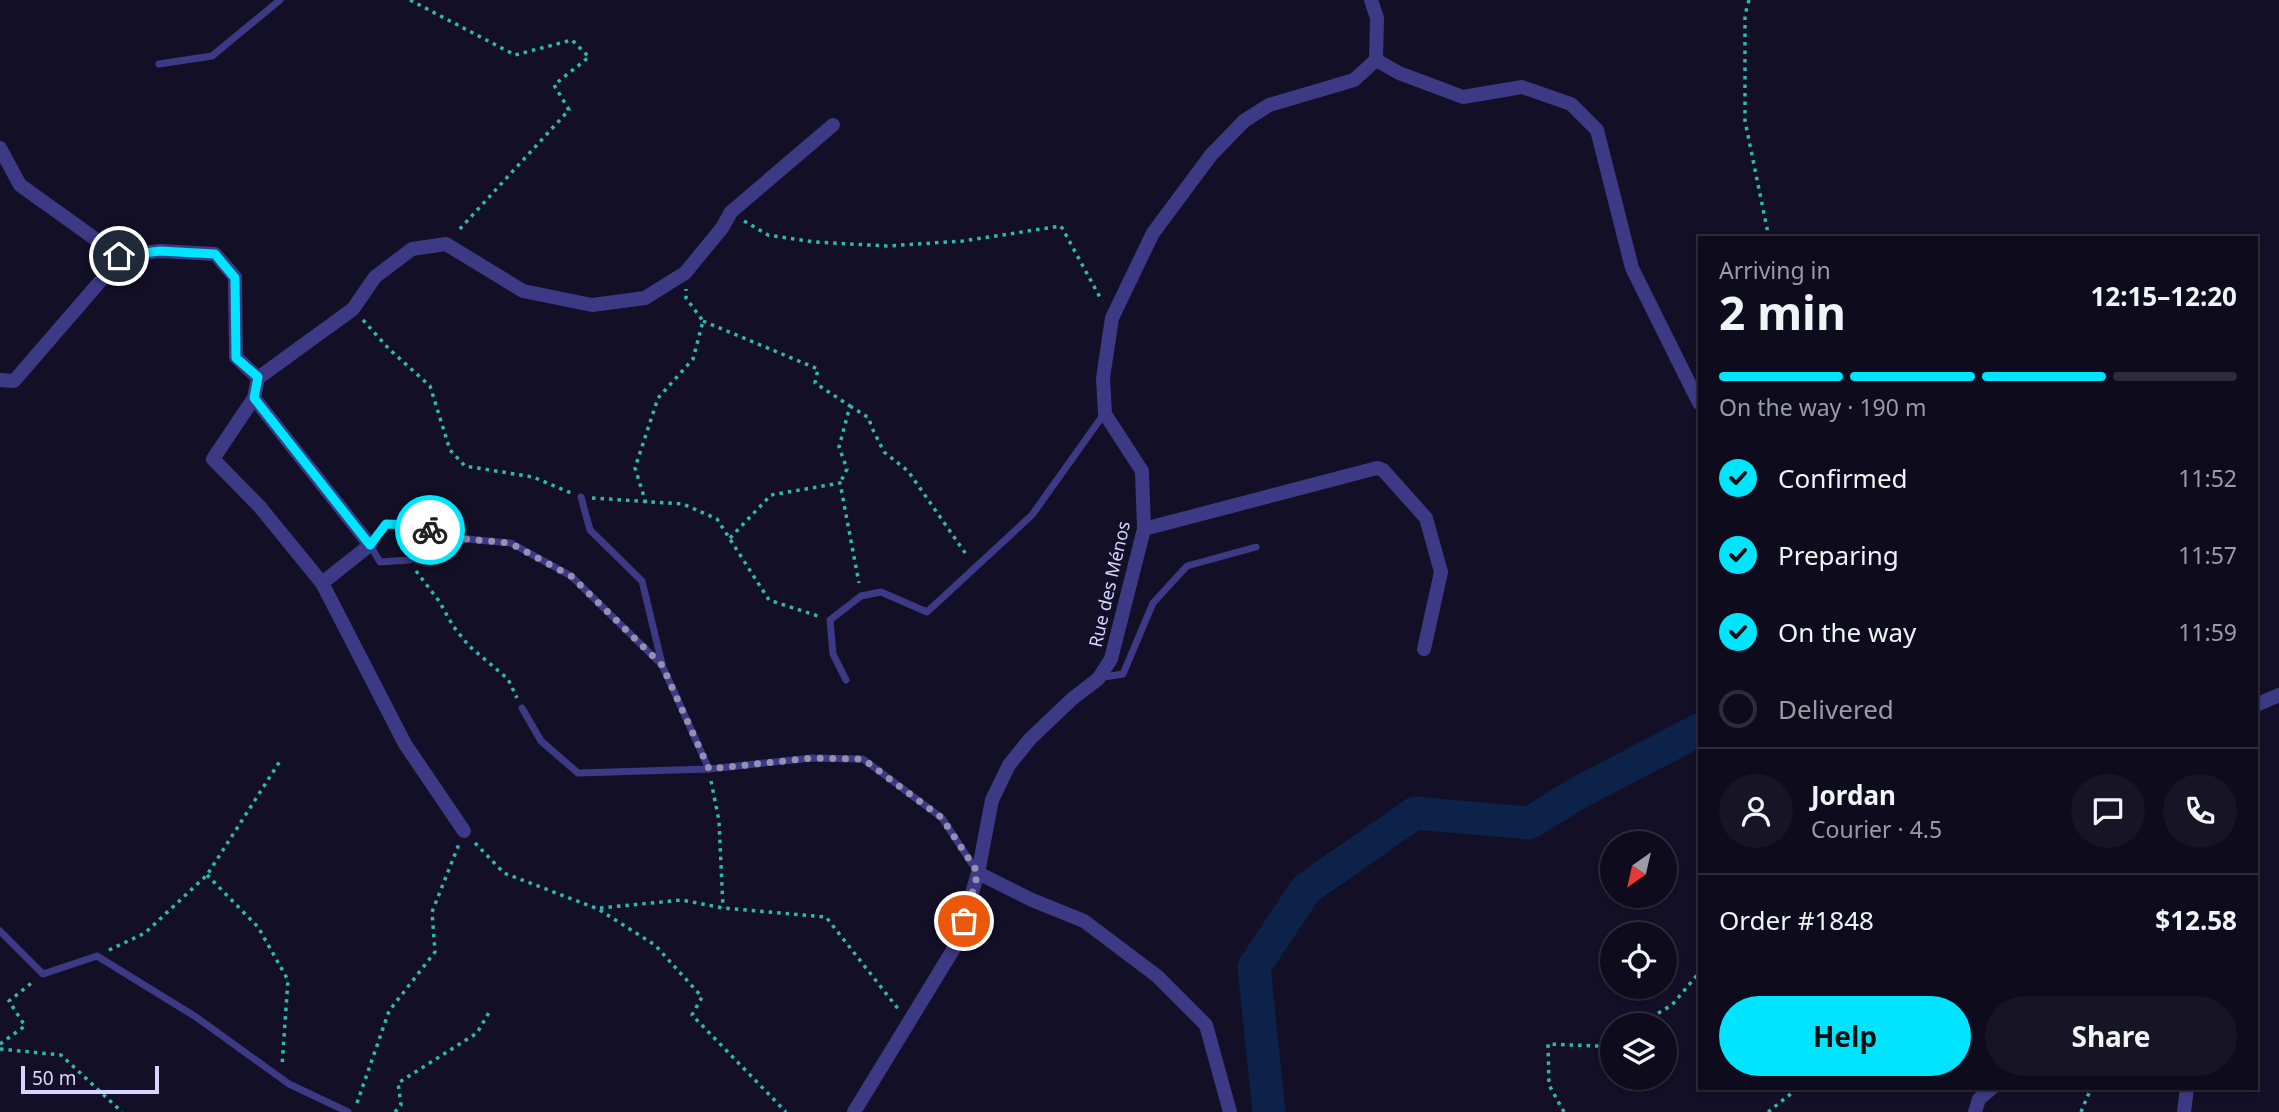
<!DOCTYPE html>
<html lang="en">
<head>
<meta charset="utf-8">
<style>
  body { margin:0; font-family:"Noto Sans",sans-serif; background:#171425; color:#f1f3f6; height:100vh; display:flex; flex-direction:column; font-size:26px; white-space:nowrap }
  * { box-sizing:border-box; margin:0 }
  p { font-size:23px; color:#9b9ba3 }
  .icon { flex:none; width:38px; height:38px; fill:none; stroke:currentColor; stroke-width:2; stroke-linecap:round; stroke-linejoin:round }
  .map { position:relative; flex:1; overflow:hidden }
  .details { position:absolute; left:1698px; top:236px; width:560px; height:854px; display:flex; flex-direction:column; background:#0e0b1c; border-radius:0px; box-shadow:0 2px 5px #0004,0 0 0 2px #2e2b3b }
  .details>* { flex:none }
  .needle { width:46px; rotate:214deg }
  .tools { position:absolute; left:1600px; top:831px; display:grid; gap:14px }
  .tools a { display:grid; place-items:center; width:77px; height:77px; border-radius:50%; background:#0e0b1c; box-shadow:0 2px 5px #0004,0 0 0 2px #2e2b3b; font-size:35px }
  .scale { position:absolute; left:21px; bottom:18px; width:138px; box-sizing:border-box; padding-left:7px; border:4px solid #d9d4ff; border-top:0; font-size:19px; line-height:24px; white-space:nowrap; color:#d9d4ff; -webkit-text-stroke:5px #130f26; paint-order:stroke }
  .pin { position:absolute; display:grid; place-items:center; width:60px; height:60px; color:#fff; margin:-30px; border:4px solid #fff; border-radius:50%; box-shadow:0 2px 7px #0007 }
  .courier { position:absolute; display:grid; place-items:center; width:70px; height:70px; margin:-35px; border:5px solid #00e5ff; border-radius:50%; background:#fff; color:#222; box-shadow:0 2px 9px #0007 }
  .summary em { font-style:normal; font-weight:700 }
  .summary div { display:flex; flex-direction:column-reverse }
  .summary { display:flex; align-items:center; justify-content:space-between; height:119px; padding:0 21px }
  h1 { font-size:46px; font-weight:700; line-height:52px }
  .bar { display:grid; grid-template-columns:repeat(4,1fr); gap:10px 7px; align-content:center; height:84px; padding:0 21px }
  .bar i { height:9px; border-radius:5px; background:#2e2b3b }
  .bar .on { background:#00e5ff }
  .bar p { grid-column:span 4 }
  .line { display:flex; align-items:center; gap:18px; padding:0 21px; border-top:2px solid #2e2b3b }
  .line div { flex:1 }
  .round { display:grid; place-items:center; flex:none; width:74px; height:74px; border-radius:37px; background:#171425 }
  ol { padding:0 21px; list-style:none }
  li { display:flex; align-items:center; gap:21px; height:77px }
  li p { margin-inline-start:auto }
  li .icon { padding:7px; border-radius:50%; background:#00e5ff; color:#111; stroke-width:4 }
  li:last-child { color:#9b9ba3 }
  li i { width:38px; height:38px; border:4px solid #2e2b3b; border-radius:50% }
  .button { display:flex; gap:14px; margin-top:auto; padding:14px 21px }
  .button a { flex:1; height:80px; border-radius:42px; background:#00e5ff; color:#111; font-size:28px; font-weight:700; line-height:80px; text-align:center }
  .button a+a { background:#171425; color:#f1f3f6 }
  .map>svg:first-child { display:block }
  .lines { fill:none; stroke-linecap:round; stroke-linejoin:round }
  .river { stroke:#0c2248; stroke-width:33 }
  .path { stroke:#2fb8b0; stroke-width:3.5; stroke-dasharray:3.5 5; stroke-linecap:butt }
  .service { stroke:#3d3a85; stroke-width:7 }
  .minor { stroke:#3d3a85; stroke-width:14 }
  .done { stroke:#948fb3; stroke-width:7; stroke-dasharray:0 12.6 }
  .route { stroke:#00e5ff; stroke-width:9 }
  .labels { text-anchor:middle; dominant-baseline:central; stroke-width:6; stroke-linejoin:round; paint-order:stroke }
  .street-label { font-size:18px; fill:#d9d4ff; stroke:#130f26 }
</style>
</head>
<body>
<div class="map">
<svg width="2279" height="1112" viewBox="0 0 2279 1112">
  <rect width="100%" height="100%" fill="#130f26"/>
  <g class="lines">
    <path class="river" d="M 1269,1112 L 1254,967 L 1306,889 L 1415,813 L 1529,823 L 1578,793 L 1699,730"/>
    <g class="path">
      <path d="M 410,0 L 515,55 L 572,40 L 589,57 L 554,85 L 569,110 L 457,232"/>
      <path d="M 1749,0 L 1745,15 L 1745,121 L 1769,238"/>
      <path d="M 744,221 L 768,235 L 815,242 L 887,246 L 963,241 L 1061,226 L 1102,301"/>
      <path d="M 363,320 L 389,349 L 430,386 L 450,450 L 465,466 L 533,477 L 571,493"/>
      <path d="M 703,321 L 818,369 L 815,383 L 850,406 L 839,447 L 847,469 L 840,483"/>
      <path d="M 850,406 L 869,418 L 871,426 L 884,452 L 908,471 L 968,557"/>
      <path d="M 592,498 L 683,504 L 717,519 L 769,600 L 818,616"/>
      <path d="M 646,503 L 635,468 L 658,398 L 693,359 L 703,321 L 686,298 L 686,289"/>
      <path d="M 730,538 L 771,495 L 840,483 L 859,583"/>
      <path d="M 416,571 L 439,601 L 453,626 L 469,646 L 508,679 L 517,698"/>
      <path d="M 711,781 L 719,821 L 723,908"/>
      <path d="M 475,843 L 504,873 L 598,909 L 655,945 L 702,997 L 692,1015 L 786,1112"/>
      <path d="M 207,875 L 258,927 L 288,980 L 282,1066"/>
      <path d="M 600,908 L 682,900 L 723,908 L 826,917 L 899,1010"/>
      <path d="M 109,950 L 145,933 L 207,875 L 280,761"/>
      <path d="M 1636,1026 L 1672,1005 L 1699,973"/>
      <path d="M 0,1044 L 25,1026 L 9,1001 L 34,981"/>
      <path d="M 0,1049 L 61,1055 L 122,1112"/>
      <path d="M 357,1103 L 389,1011 L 435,952 L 432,912 L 459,844"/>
      <path d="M 395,1112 L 401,1105 L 398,1083 L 477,1033 L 491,1009"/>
      <path d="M 1564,1112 L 1549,1085 L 1548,1044 L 1597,1046 L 1612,1039"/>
      <path d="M 1768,1112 L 1798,1088"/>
      <path d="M 2081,1112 L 2091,1088"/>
    </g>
    <g class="service">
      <path d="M 159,64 L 212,56 L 280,0"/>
      <path d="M 581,497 L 590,530 L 642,581 L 662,664"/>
      <path d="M 456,538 L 409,560 L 380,562 L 370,545 L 386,524 L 413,525 L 456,538 L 511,543 L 571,576 L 662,665 L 709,769"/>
      <path d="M 1098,678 L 1123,674 L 1153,603 L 1187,566 L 1256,547"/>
      <path d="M 846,680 L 833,654 L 830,620 L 861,596 L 881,592 L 927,612 L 1032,515 L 1104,414"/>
      <path d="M 522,708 L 541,741 L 578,773 L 709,769 L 812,758 L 863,759 L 942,818 L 976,870"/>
      <path d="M 0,931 L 43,974 L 97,956 L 196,1017 L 289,1084 L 348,1112"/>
    </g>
    <g class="minor">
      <path d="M 1376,60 L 1399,73 L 1463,97 L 1522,87 L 1571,104 L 1597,130 L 1632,268 L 1699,403"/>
      <path d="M 0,148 L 20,185 L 119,256 L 160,251 L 215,254 L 235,277 L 236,357 L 258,378 L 254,398 L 370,545 L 322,583 L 405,744 L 464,831"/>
      <path d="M 258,378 L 353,309 L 375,277 L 412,249 L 446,244 L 523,291 L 592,305 L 645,298 L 685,273 L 722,228 L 731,212 L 833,125"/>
      <path d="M 0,380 L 14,381 L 110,270 L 119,256"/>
      <path d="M 254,398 L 213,459 L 260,507 L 322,583"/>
      <path d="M 1144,529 L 1377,468 L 1383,470 L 1426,518 L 1441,572 L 1424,649"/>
      <path d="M 2256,705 L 2279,695"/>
      <path d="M 978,873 L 1032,900 L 1084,921 L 1157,976 L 1206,1025 L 1230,1112"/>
      <path d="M 854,1112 L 956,945 L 978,873 L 992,800 L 1009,765 L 1030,739 L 1072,699 L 1098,679 L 1111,659 L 1144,529 L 1142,471 L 1105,414 L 1103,378 L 1112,318 L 1138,264 L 1153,233 L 1211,155 L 1244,121 L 1269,105 L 1354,80 L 1376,60 L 1377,18 L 1371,0"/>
      <path d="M 1975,1112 L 1979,1099 L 1992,1088"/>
      <path d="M 2184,1112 L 2187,1088"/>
    </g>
  </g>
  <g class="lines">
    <path class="done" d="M 430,530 L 456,538 L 510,543 L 571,576 L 662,665 L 709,769 L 812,758 L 863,759 L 942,818 L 978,873 L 964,921"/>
    <path class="route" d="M 119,256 L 160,251 L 215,254 L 235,278 L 236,358 L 258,377 L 254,398 L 370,545 L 386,524 L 413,525 L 430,530"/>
  </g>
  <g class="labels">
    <g class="street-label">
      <text transform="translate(1109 584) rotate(-77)">Rue des Ménos</text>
    </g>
  </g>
</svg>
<div class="tools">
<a><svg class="needle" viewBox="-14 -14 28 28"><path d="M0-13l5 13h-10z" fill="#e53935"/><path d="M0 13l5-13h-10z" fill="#9b9ba3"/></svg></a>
<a><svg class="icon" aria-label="locate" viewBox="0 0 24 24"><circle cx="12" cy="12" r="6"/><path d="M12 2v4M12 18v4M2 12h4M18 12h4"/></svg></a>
<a><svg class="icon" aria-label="layers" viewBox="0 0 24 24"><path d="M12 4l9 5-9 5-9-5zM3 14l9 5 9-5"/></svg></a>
</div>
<div class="scale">50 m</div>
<div class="pin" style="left:964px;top:921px;background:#ea580c"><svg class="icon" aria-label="bag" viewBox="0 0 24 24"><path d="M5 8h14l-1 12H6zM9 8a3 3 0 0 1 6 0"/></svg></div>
<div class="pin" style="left:119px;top:256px;background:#1f2937"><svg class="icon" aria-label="home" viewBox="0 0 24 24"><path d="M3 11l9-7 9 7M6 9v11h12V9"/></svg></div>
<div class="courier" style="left:430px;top:530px"><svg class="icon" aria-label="bike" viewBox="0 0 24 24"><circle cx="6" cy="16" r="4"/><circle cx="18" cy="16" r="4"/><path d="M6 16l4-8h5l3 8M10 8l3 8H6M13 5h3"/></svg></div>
<section class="details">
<div class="summary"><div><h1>2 min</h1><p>Arriving in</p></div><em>12:15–12:20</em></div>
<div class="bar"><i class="on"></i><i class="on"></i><i class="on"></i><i></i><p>On the way · 190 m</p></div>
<ol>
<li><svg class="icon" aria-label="check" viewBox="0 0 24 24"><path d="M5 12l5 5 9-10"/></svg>Confirmed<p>11:52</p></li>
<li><svg class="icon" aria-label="check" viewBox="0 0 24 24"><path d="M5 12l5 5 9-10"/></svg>Preparing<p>11:57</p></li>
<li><svg class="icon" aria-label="check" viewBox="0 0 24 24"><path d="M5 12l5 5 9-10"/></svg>On the way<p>11:59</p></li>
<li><i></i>Delivered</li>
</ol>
<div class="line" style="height:126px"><a class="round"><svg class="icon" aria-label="person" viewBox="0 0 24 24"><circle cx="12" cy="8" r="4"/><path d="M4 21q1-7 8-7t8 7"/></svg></a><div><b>Jordan</b><p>Courier · 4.5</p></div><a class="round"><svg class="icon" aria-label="chat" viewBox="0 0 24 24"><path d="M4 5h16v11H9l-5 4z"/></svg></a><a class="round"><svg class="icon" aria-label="phone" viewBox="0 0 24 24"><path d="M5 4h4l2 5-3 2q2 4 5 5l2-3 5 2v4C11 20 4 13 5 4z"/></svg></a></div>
<div class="line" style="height:91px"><div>Order #1848</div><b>$12.58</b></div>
<div class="button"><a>Help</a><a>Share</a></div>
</section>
</div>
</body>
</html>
